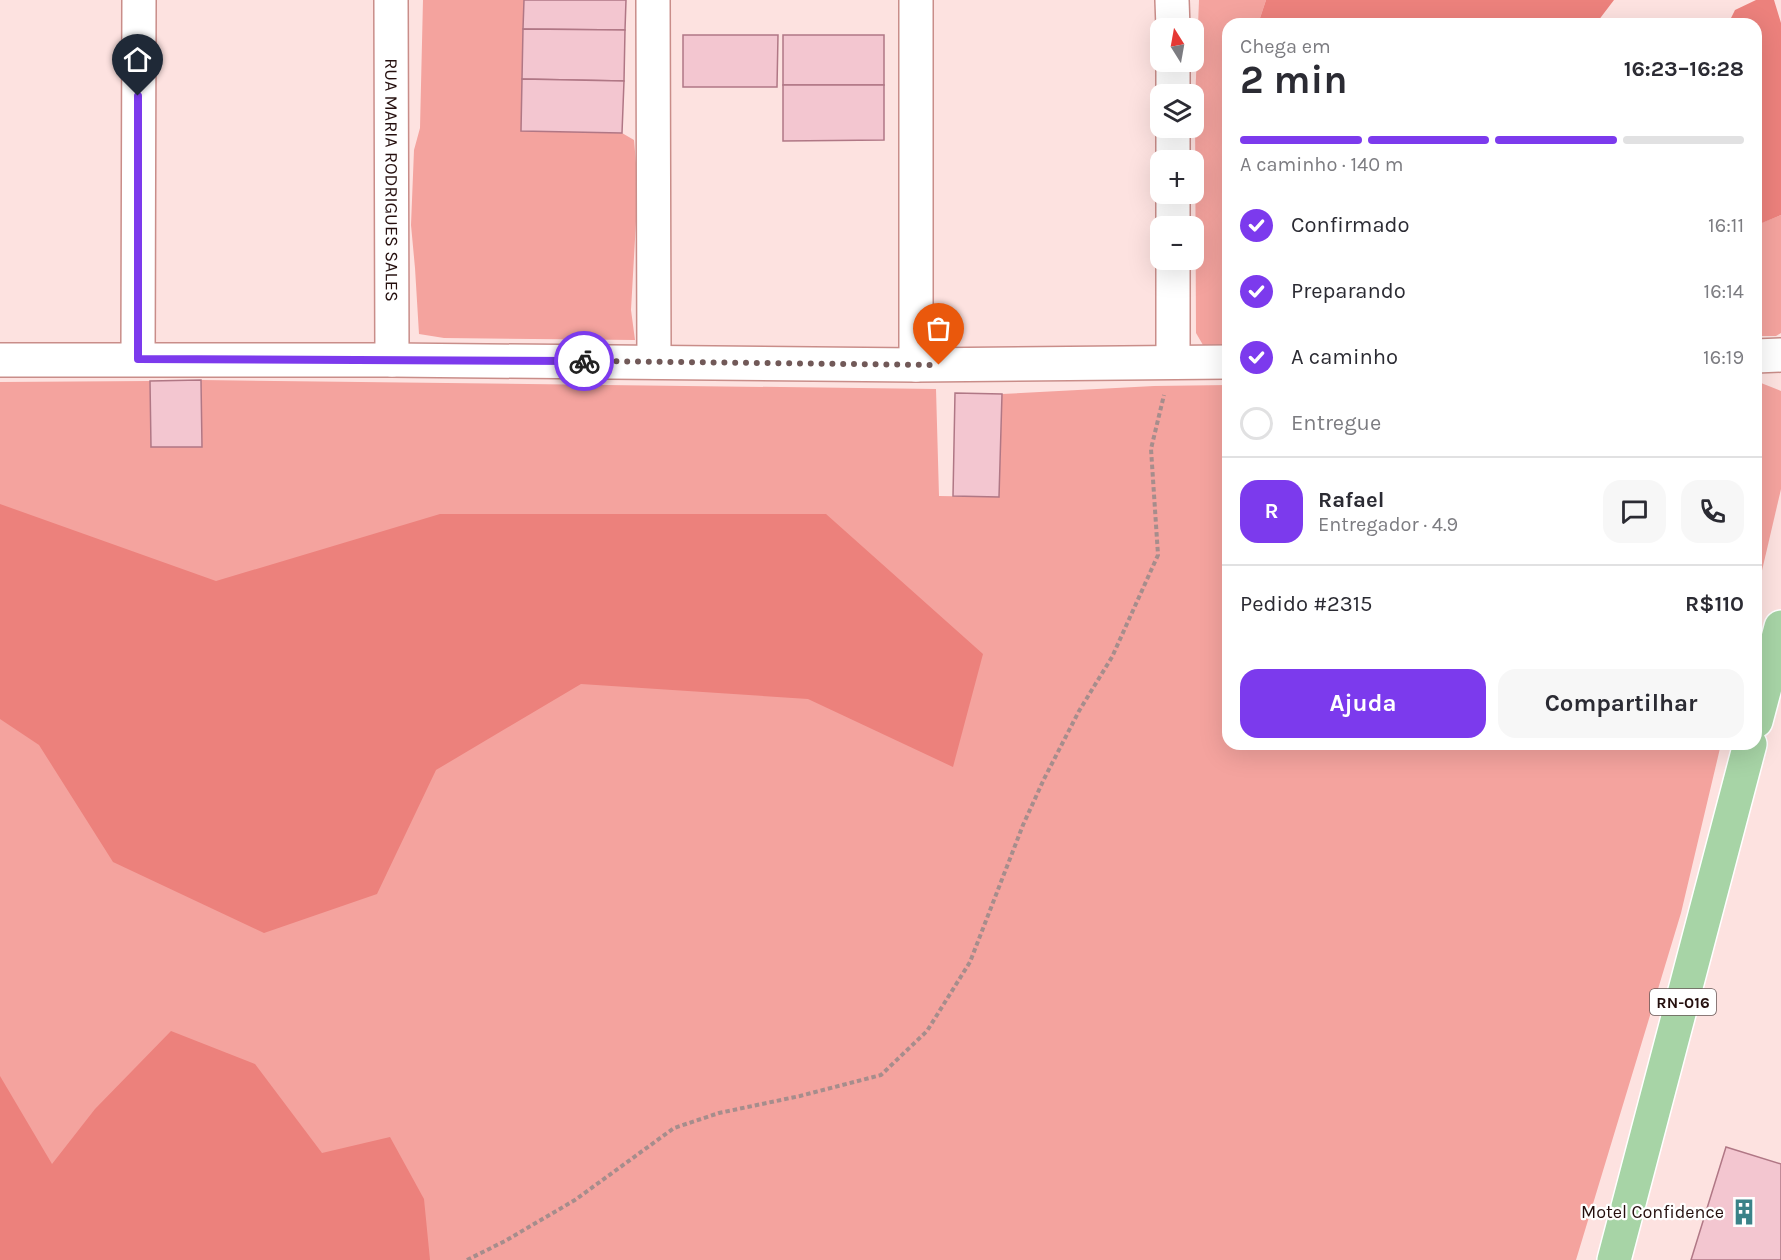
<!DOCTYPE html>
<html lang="pt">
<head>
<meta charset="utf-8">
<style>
  body { margin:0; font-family:Karla,sans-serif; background:#f7f7f7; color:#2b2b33; height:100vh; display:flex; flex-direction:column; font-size:22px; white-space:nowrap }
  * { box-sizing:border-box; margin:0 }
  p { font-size:20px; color:#7c7c81 }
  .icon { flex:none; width:33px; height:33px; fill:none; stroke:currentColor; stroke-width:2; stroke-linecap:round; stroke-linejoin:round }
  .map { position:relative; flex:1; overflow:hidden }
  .side { position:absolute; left:1222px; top:18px; width:540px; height:732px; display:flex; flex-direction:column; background:#fff; border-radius:18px; box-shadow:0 6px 24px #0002 }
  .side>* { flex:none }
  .needle { width:39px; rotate:349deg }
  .fabs { position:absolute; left:1150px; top:18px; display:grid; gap:12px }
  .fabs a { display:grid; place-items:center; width:54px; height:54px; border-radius:12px; background:#fff; box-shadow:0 6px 24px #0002; font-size:30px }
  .pin { position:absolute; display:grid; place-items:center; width:51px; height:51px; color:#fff; margin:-62px -26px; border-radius:50% 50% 50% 0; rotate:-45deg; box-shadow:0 0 6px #0007 }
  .pin .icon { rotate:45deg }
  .courier { position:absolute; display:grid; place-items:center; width:60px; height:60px; margin:-30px; border:4px solid #7c3aed; border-radius:50%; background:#fff; color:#222; box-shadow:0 2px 8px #0007 }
  .headline em { font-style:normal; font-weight:700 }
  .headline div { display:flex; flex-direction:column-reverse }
  .headline { display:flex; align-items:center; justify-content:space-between; height:102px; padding:0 18px }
  h1 { font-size:39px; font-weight:700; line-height:45px }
  .bar { display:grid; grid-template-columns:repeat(4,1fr); gap:9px 6px; align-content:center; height:72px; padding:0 18px }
  .bar i { height:8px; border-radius:4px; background:#e1e1e2 }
  .bar .current { background:#7c3aed }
  .bar p { grid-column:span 4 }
  .line { display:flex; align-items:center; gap:15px; padding:0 18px; border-top:2px solid #e1e1e2 }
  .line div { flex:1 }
  .round { display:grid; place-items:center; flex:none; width:63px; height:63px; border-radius:18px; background:#f7f7f7 }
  ol { padding:0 18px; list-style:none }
  li { display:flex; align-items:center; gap:18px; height:66px }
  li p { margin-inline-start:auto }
  li .icon { padding:6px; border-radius:50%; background:#7c3aed; color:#fff; stroke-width:4 }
  li:last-child { color:#7c7c81 }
  li i { width:33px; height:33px; border:3px solid #e1e1e2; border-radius:50% }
  .button { display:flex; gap:12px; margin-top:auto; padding:12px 18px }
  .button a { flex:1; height:69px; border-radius:18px; background:#7c3aed; color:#fff; font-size:24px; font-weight:700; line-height:69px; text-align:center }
  .button a+a { background:#f7f7f7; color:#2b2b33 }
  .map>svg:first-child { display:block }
  .green { fill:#f4a39e }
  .forest { fill:#ec817c }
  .building { fill:#f3c6d0; stroke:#b07785; stroke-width:1.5 }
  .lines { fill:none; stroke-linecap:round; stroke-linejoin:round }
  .minor-casing { stroke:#c98d89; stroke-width:36 }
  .primary-casing { stroke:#fff; stroke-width:36 }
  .path { stroke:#a68d8c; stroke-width:4; stroke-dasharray:4.5 3; stroke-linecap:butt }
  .minor { stroke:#fff; stroke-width:33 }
  .primary { stroke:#a7d4a6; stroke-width:33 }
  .done { stroke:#715958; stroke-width:6; stroke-dasharray:0 10.8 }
  .route { stroke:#7c3aed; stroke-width:8 }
  .labels { text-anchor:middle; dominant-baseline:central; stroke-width:4.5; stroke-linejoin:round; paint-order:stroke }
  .shield { fill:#fff; stroke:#665756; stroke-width:1.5 }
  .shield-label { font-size:16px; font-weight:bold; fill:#250f0e }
  .street-label { font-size:18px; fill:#250f0e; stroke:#fff }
  .poi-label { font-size:18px; fill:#250f0e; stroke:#fff; text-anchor:end }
</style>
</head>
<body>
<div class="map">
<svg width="1781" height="1260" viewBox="0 0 1781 1260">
  <rect width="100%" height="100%" fill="#fde2e0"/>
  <g class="green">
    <path d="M 423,0 L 524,0 L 521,130 L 622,133 L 634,140 L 638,186 L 631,310 L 635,340 L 444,338 L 419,334 L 415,268 L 411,225 L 414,150 L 420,128 Z"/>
    <path d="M 1199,0 L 1266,0 L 1258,24 L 1228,24 L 1228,344 L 1203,345 L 1196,333 L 1195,103 Z"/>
    <path d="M 1781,215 L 1781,333 L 1776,336 L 1757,336 L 1756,225 Z"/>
    <path d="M 201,380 L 936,389 L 939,496 L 999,497 L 1002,394 L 1154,386 L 1228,385 L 1228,744 L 1721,744 L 1681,913 L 1576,1260 L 0,1260 L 0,382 L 150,381 L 151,447 L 202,447 Z"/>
    <path d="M 1756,381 L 1781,391 L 1781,489 L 1757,592 Z"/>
  </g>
  <g class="forest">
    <path d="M 1266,0 L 1614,0 L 1598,21 L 1598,24 L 1258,24 Z"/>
    <path d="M 1756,0 L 1774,0 L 1781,23 L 1781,215 L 1757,225 L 1756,24 L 1728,24 L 1735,10 Z"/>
    <path d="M 0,504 L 216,581 L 440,514 L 826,514 L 983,654 L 953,767 L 808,699 L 581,684 L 436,770 L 377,894 L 264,933 L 113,862 L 39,745 L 0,719 Z"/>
    <path d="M 171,1031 L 255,1064 L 322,1153 L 390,1137 L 424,1199 L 430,1260 L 0,1260 L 0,1076 L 52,1164 L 95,1109 Z"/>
  </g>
  <g class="building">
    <path d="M 524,0 L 626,0 L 625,30 L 523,29 Z"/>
    <path d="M 523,29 L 625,30 L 624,81 L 522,79 Z"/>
    <path d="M 683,35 L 778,35 L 777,87 L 683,87 Z"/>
    <rect x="783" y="35" width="101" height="50"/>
    <path d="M 522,79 L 624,81 L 622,133 L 521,131 Z"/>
    <path d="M 783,85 L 884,85 L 884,140 L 783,141 Z"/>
    <path d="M 201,380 L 202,447 L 151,447 L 150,381 Z"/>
    <path d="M 955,393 L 1002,394 L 999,497 L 953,496 Z"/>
    <path d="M 1726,1147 L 1781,1164 L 1781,1260 L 1691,1260 Z"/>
  </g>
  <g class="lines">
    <g class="minor-casing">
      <g id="minor">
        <path id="s1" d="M 391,0 L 392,360"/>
        <path d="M 653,0 L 654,362"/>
        <path d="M 916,0 L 916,365"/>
        <path d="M 1172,0 L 1173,28"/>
        <path d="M 1173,62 L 1173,94"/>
        <path d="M 1173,128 L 1173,160"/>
        <path d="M 1173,194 L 1173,226"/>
        <path d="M 1173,260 L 1173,362"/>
        <path d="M 1756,356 L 1781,355"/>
        <path d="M 138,359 L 139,0"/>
        <path d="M 0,360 L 392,360 L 916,365 L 1228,362"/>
      </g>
    </g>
    <g class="primary-casing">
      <g id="primary">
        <path d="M 1756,721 L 1781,627"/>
        <path d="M 1614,1260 L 1750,744"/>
      </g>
    </g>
    <path class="path" d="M 467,1260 L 505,1241 L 575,1200 L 674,1128 L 719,1113 L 800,1096 L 881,1075 L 927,1031 L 970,962 L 1023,825 L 1044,779 L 1079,711 L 1112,657 L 1158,555 L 1151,449 L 1164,395"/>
    <use href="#minor" class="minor"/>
    <use href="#primary" class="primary"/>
  </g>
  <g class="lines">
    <path class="done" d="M 584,361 L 939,365"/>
    <path class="route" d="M 138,96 L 138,359 L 584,361"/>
  </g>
  <defs>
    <g id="building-bare" transform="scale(2.07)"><path d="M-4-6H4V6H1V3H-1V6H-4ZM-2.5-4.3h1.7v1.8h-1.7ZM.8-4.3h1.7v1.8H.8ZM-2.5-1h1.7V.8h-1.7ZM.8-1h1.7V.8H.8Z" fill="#3a8288" stroke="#fff" stroke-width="2.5" paint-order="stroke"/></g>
  </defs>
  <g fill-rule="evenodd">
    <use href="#building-bare" x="1744" y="1212"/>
  </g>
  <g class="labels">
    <rect class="shield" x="1650" y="989" width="66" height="26" rx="4.5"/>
    <g class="shield-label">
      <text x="1683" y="1002">RN-016</text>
    </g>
    <g class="street-label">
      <text stroke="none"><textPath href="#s1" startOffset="180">RUA MARIA RODRIGUES SALES</textPath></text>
    </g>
    <g class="poi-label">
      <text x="1724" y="1212">Motel Confidence</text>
    </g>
  </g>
</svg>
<div class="fabs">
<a><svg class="needle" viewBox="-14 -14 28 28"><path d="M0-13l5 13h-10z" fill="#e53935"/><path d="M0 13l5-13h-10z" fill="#7c7c81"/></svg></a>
<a><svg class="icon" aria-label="layers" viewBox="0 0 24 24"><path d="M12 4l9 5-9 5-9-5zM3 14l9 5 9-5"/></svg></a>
<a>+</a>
<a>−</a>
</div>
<div class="pin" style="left:939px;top:365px;background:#ea580c"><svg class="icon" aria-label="bag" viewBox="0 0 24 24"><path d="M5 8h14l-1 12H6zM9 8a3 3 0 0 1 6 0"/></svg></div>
<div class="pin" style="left:138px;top:96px;background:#1f2937"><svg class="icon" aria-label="home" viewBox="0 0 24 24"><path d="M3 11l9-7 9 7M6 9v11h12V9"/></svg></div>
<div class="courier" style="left:584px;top:361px"><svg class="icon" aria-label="bike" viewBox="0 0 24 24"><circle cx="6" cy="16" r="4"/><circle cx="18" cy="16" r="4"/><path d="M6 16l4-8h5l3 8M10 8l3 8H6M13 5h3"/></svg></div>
<section class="side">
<div class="headline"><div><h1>2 min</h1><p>Chega em</p></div><em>16:23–16:28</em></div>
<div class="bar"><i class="current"></i><i class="current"></i><i class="current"></i><i></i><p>A caminho · 140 m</p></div>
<ol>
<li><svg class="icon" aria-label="check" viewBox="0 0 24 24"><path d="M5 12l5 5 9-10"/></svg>Confirmado<p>16:11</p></li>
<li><svg class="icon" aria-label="check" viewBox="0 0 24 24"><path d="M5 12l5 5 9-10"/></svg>Preparando<p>16:14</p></li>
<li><svg class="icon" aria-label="check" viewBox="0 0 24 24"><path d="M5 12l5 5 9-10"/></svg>A caminho<p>16:19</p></li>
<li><i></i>Entregue</li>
</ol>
<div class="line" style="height:108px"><b class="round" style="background:#7c3aed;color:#fff">R</b><div><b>Rafael</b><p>Entregador · 4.9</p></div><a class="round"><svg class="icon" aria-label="chat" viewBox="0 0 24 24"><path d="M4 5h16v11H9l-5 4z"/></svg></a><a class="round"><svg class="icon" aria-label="phone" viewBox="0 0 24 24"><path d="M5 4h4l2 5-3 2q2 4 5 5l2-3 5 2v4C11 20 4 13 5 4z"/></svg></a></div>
<div class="line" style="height:78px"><div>Pedido #2315</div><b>R$110</b></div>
<div class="button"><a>Ajuda</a><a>Compartilhar</a></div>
</section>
</div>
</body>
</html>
